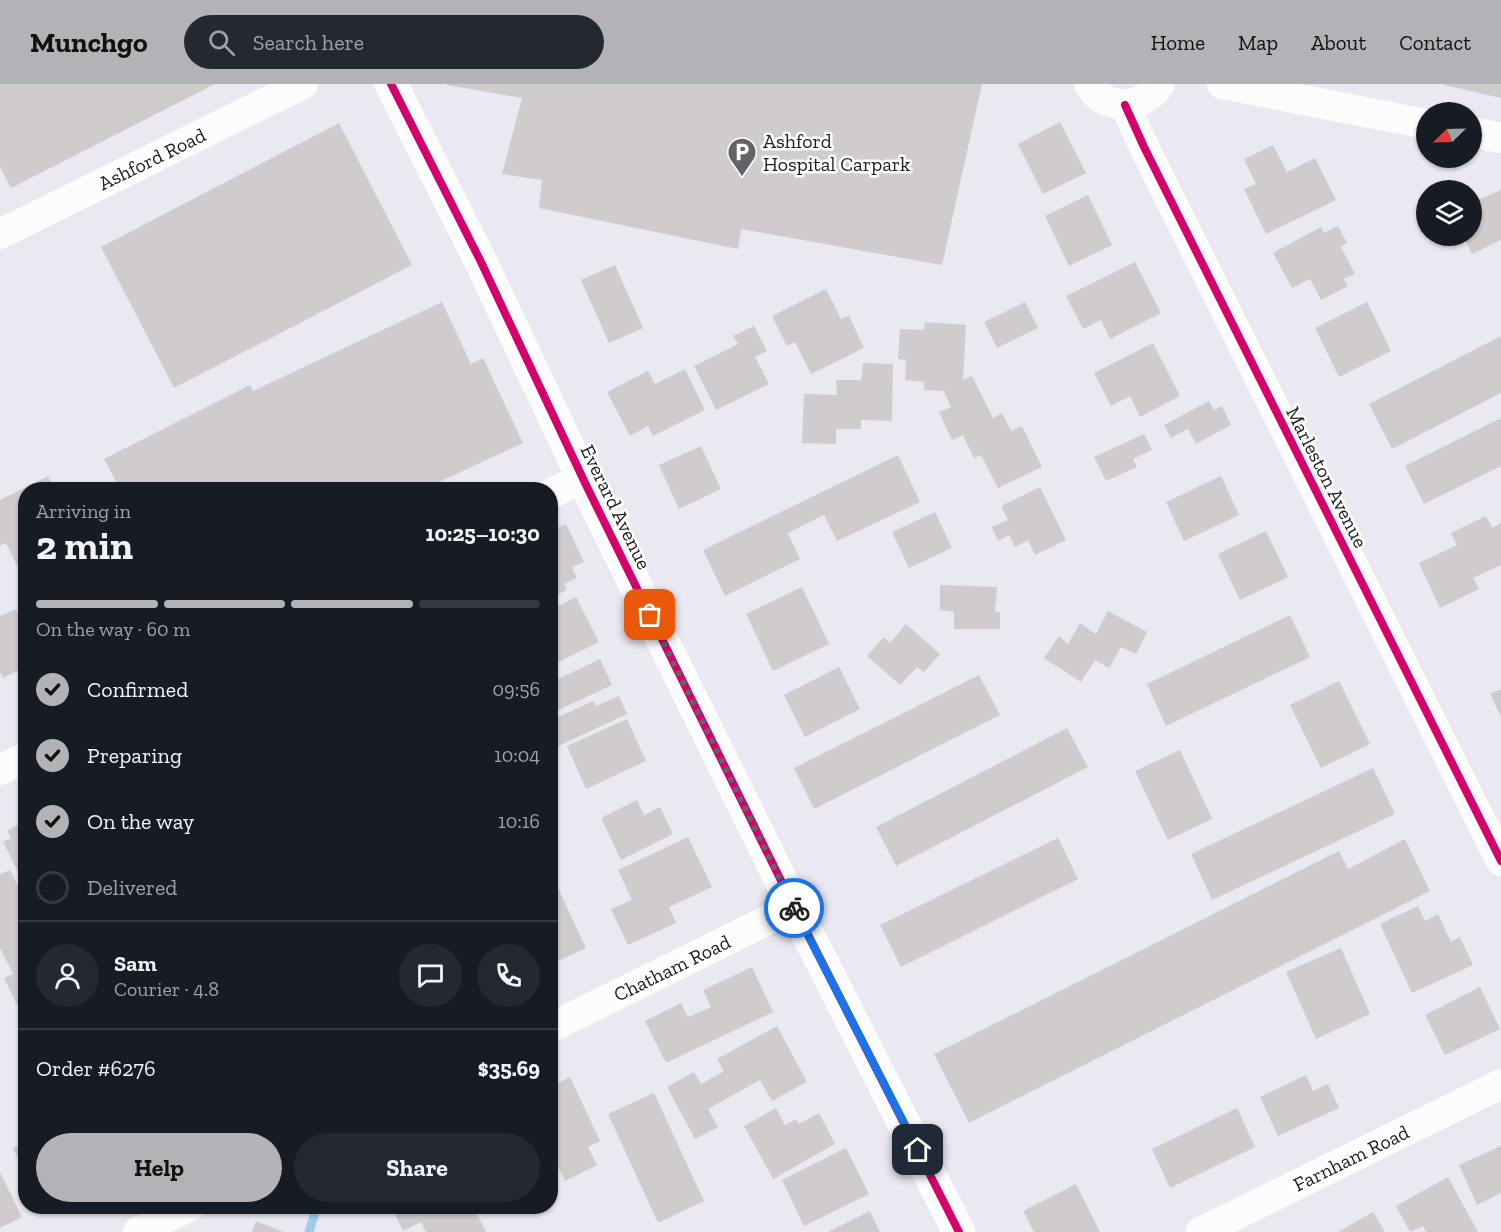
<!DOCTYPE html>
<html lang="en">
<head>
<meta charset="utf-8">
<style>
  body { margin:0; font-family:"Zilla Slab",serif; background:#242831; color:#f1f3f6; height:100vh; display:flex; flex-direction:column; font-size:22px; white-space:nowrap }
  * { box-sizing:border-box; margin:0 }
  p { font-size:20px; color:#9ea1a6 }
  .icon { flex:none; width:33px; height:33px; fill:none; stroke:currentColor; stroke-width:2; stroke-linecap:round; stroke-linejoin:round }
  .map { position:relative; flex:1; overflow:hidden }
  .details { position:absolute; left:18px; top:398px; width:540px; height:732px; display:flex; flex-direction:column; background:#171b24; border-radius:24px; box-shadow:0 2px 4px #0004 }
  .details>* { flex:none }
  .needle { width:39px; rotate:247deg }
  .tools { position:absolute; left:1416px; top:18px; display:grid; gap:12px }
  .tools a { display:grid; place-items:center; width:66px; height:66px; border-radius:50%; background:#171b24; box-shadow:0 2px 4px #0004; font-size:30px }
  .pin { position:absolute; display:grid; place-items:center; width:51px; height:51px; color:#fff; margin:-26px; border-radius:12px; box-shadow:0 3px 9px #0006 }
  .courier { position:absolute; display:grid; place-items:center; width:60px; height:60px; margin:-30px; border:4px solid #1a73e8; border-radius:50%; background:#fff; color:#222; box-shadow:0 2px 8px #0007 }
  .overview em { font-style:normal; font-weight:700 }
  .overview div { display:flex; flex-direction:column-reverse }
  .overview { display:flex; align-items:center; justify-content:space-between; height:102px; padding:0 18px }
  h1 { font-size:39px; font-weight:700; line-height:45px }
  .bar { display:grid; grid-template-columns:repeat(4,1fr); gap:9px 6px; align-content:center; height:72px; padding:0 18px }
  .bar i { height:8px; border-radius:4px; background:#363941 }
  .bar .on { background:#b2b2b7 }
  .bar p { grid-column:span 4 }
  .line { display:flex; align-items:center; gap:15px; padding:0 18px; border-top:2px solid #363941 }
  .line div { flex:1 }
  .round { display:grid; place-items:center; flex:none; width:63px; height:63px; border-radius:32px; background:#242831 }
  ol { padding:0 18px; list-style:none }
  li { display:flex; align-items:center; gap:18px; height:66px }
  li p { margin-inline-start:auto }
  li .icon { padding:6px; border-radius:50%; background:#b2b2b7; color:#111; stroke-width:4 }
  li:last-child { color:#9ea1a6 }
  li i { width:33px; height:33px; border:3px solid #363941; border-radius:50% }
  .primary-button { display:flex; gap:12px; margin-top:auto; padding:12px 18px }
  .primary-button a { flex:1; height:69px; border-radius:36px; background:#b2b2b7; color:#111; font-size:24px; font-weight:700; line-height:69px; text-align:center }
  .primary-button a+a { background:#242831; color:#f1f3f6 }
  header { display:flex; align-items:center; gap:36px; box-sizing:border-box; height:84px; padding:0 30px; background:#b2b2b7; color:#111 }
  header strong { font-size:28px }
  nav { display:flex; gap:33px; margin-inline-start:auto; font-size:21px }
  .search { width:420px; height:54px; background:#242831; display:flex; align-items:center; gap:15px; box-sizing:border-box; padding:0 21px; border-radius:33px; color:#9ea1a6; font-size:22px }
  .map>svg:first-child { display:block }
  .lines { fill:none; stroke-linecap:round; stroke-linejoin:round }
  .stream { stroke:#a3cbee; stroke-width:9 }
  .building { fill:#d0ccce }
  .minor { stroke:#fcfcfd; stroke-width:30 }
  .tertiary { stroke:#fcfcfd; stroke-width:33 }
  .cycleway-casing { stroke:#fff; stroke-width:11 }
  .cycleway { stroke:#d6006c; stroke-width:8 }
  .done { stroke:#646369; stroke-width:6; stroke-dasharray:0 10.8 }
  .route { stroke:#1a73e8; stroke-width:8 }
  .labels { text-anchor:middle; dominant-baseline:central; stroke-width:5; stroke-linejoin:round; paint-order:stroke }
  .poi-label { font-size:20px; fill:#1c1b20; stroke:#fff; text-anchor:start }
  .street-label { font-size:20px; fill:#1c1b20; stroke:#fff }
</style>
</head>
<body>
<header>
<strong>Munchgo</strong>
<div class="search"><svg class="icon" aria-label="search" viewBox="0 0 24 24"><circle cx="10" cy="10" r="6"/><path d="M15 15l6 6"/></svg>Search here</div>
<nav><a>Home</a><a>Map</a><a>About</a><a>Contact</a></nav>
</header>
<div class="map">
<svg width="1501" height="1148" viewBox="0 0 1501 1148">
  <rect width="100%" height="100%" fill="#eae8f1"/>
  <g class="lines">
    <path class="stream" d="M 309,1148 L 317,1122"/>
  </g>
  <g class="building">
    <path d="M 0,0 L 215,0 L 11,104 L 0,83 Z"/>
    <path d="M 447,0 L 982,0 L 942,181 L 741,145 L 738,165 L 539,124 L 542,96 L 502,90 L 522,14 L 447,1 Z"/>
    <path d="M 1445,0 L 1501,0 L 1501,14 L 1444,1 Z"/>
    <path d="M 1060,38 L 1086,89 L 1043,110 L 1018,60 Z"/>
    <path d="M 339,39 L 412,181 L 174,304 L 101,163 Z"/>
    <path d="M 1273,61 L 1287,88 L 1315,74 L 1336,116 L 1266,150 L 1244,105 L 1256,100 L 1244,75 Z"/>
    <path d="M 1501,106 L 1501,156 L 1472,170 L 1463,152 L 1472,152 L 1472,107 L 1476,117 Z"/>
    <path d="M 1088,111 L 1112,161 L 1069,182 L 1045,132 Z"/>
    <path d="M 1338,142 L 1347,159 L 1341,163 L 1355,190 L 1344,195 L 1348,202 L 1321,216 L 1310,195 L 1292,204 L 1273,169 L 1321,143 L 1324,149 Z"/>
    <path d="M 1135,178 L 1161,229 L 1110,255 L 1101,236 L 1083,245 L 1066,212 Z"/>
    <path d="M 615,181 L 643,244 L 609,259 L 581,196 Z"/>
    <path d="M 826,205 L 841,235 L 849,232 L 864,264 L 811,290 L 795,258 L 787,262 L 772,232 Z"/>
    <path d="M 442,218 L 471,280 L 483,274 L 523,359 L 424,405 L 120,405 L 104,375 L 250,301 L 253,307 Z"/>
    <path d="M 1025,218 L 1038,244 L 997,264 L 984,238 Z"/>
    <path d="M 1367,218 L 1391,267 L 1339,293 L 1315,244 Z"/>
    <path d="M 925,238 L 966,241 L 963,296 L 972,292 L 993,334 L 1002,329 L 1011,347 L 1022,342 L 1042,383 L 998,404 L 981,371 L 974,374 L 963,351 L 952,356 L 939,328 L 951,323 L 944,307 L 924,306 L 924,298 L 905,296 L 906,276 L 898,275 L 900,245 L 924,246 Z"/>
    <path d="M 754,242 L 767,267 L 755,273 L 769,300 L 716,326 L 694,282 L 738,260 L 733,252 Z"/>
    <path d="M 1501,252 L 1501,309 L 1392,365 L 1369,320 Z"/>
    <path d="M 1153,259 L 1180,312 L 1140,333 L 1130,312 L 1111,322 L 1094,289 Z"/>
    <path d="M 863,279 L 893,280 L 892,337 L 861,336 L 861,345 L 836,345 L 836,360 L 802,359 L 804,310 L 837,311 L 836,296 L 861,296 Z"/>
    <path d="M 685,285 L 705,326 L 653,352 L 648,342 L 630,352 L 607,308 L 648,287 L 655,300 Z"/>
    <path d="M 1209,317 L 1214,326 L 1222,322 L 1231,341 L 1196,360 L 1188,345 L 1171,354 L 1164,341 Z"/>
    <path d="M 1501,334 L 1501,382 L 1424,420 L 1405,382 Z"/>
    <path d="M 1144,350 L 1152,366 L 1133,375 L 1137,383 L 1106,397 L 1094,373 Z"/>
    <path d="M 701,362 L 721,405 L 679,425 L 659,381 Z"/>
    <path d="M 898,371 L 920,418 L 837,457 L 824,431 L 788,449 L 800,475 L 725,512 L 703,466 Z"/>
    <path d="M 48,392 L 54,405 L 26,405 L 26,500 L 6,459 L 0,462 L 0,416 Z"/>
    <path d="M 1221,392 L 1239,431 L 1184,457 L 1166,418 Z"/>
    <path d="M 1040,403 L 1066,456 L 1035,471 L 1028,456 L 1015,463 L 1009,451 L 998,457 L 992,443 L 1008,436 L 1001,422 Z"/>
    <path d="M 935,428 L 952,464 L 909,484 L 892,448 Z"/>
    <path d="M 1486,432 L 1492,444 L 1501,439 L 1501,481 L 1473,494 L 1479,505 L 1440,524 L 1419,479 L 1457,461 L 1451,449 Z"/>
    <path d="M 566,440 L 584,478 L 572,483 L 577,494 L 564,500 L 567,506 L 550,514 L 550,447 Z"/>
    <path d="M 1266,447 L 1288,493 L 1240,516 L 1218,470 Z"/>
    <path d="M 940,501 L 997,503 L 995,528 L 1000,528 L 1000,545 L 954,545 L 954,528 L 940,526 Z"/>
    <path d="M 802,503 L 829,560 L 773,587 L 746,530 Z"/>
    <path d="M 576,513 L 599,558 L 550,582 L 550,526 Z"/>
    <path d="M 16,525 L 26,546 L 26,594 L 21,585 L 3,594 L 0,588 L 0,532 Z"/>
    <path d="M 1108,527 L 1147,548 L 1136,570 L 1121,563 L 1109,584 L 1095,576 L 1081,598 L 1044,574 L 1059,552 L 1068,560 L 1080,539 L 1096,550 Z"/>
    <path d="M 1290,531 L 1310,573 L 1166,642 L 1147,600 Z"/>
    <path d="M 906,540 L 940,570 L 924,588 L 917,583 L 900,601 L 867,572 L 884,553 L 890,559 Z"/>
    <path d="M 600,575 L 612,601 L 550,630 L 550,599 Z"/>
    <path d="M 839,583 L 860,625 L 805,653 L 784,611 Z"/>
    <path d="M 979,591 L 1000,631 L 814,725 L 794,684 Z"/>
    <path d="M 1339,597 L 1370,660 L 1321,684 L 1290,621 Z"/>
    <path d="M 1501,605 L 1501,633 L 1490,610 Z"/>
    <path d="M 619,612 L 627,630 L 554,664 L 550,656 L 550,637 L 593,617 L 596,622 Z"/>
    <path d="M 627,635 L 646,677 L 586,705 L 567,662 Z"/>
    <path d="M 1067,644 L 1088,683 L 896,782 L 876,743 Z"/>
    <path d="M 1180,666 L 1212,735 L 1168,756 L 1135,687 Z"/>
    <path d="M 1373,684 L 1395,730 L 1212,816 L 1191,770 Z"/>
    <path d="M 637,716 L 644,731 L 660,723 L 673,750 L 621,776 L 601,734 Z"/>
    <path d="M 26,737 L 26,803 L 3,758 L 11,754 L 7,746 Z"/>
    <path d="M 688,753 L 712,803 L 669,823 L 676,839 L 628,861 L 611,825 L 632,816 L 618,786 Z"/>
    <path d="M 1058,754 L 1078,795 L 901,883 L 880,841 Z"/>
    <path d="M 1405,755 L 1430,807 L 969,1039 L 934,970 L 1339,767 L 1348,785 Z"/>
    <path d="M 10,786 L 26,818 L 26,917 L 17,921 L 4,894 L 13,890 L 0,864 L 0,790 Z"/>
    <path d="M 558,804 L 586,864 L 550,881 L 550,807 Z"/>
    <path d="M 1418,822 L 1425,837 L 1438,830 L 1451,858 L 1460,853 L 1473,881 L 1412,909 L 1380,840 Z"/>
    <path d="M 1341,864 L 1370,930 L 1316,955 L 1286,888 Z"/>
    <path d="M 752,883 L 773,928 L 666,979 L 645,937 L 681,919 L 688,933 L 711,923 L 703,906 Z"/>
    <path d="M 1480,903 L 1500,945 L 1445,971 L 1425,931 Z"/>
    <path d="M 777,942 L 807,998 L 772,1017 L 760,996 L 708,1025 L 718,1043 L 695,1055 L 667,1003 L 694,988 L 701,1000 L 724,987 L 717,975 Z"/>
    <path d="M 1306,991 L 1313,1007 L 1328,1000 L 1339,1024 L 1278,1052 L 1260,1013 Z"/>
    <path d="M 570,993 L 600,1057 L 588,1063 L 597,1081 L 565,1097 L 554,1074 L 550,1076 L 550,1003 Z"/>
    <path d="M 654,1009 L 704,1117 L 658,1139 L 608,1030 Z"/>
    <path d="M 776,1024 L 785,1041 L 796,1035 L 799,1040 L 819,1029 L 835,1060 L 773,1095 L 744,1042 Z"/>
    <path d="M 1237,1024 L 1255,1063 L 1170,1104 L 1152,1065 Z"/>
    <path d="M 26,1059 L 26,1092 L 13,1064 Z"/>
    <path d="M 1501,1062 L 1501,1109 L 1477,1121 L 1459,1081 Z"/>
    <path d="M 846,1064 L 869,1110 L 804,1142 L 782,1096 Z"/>
    <path d="M 0,1088 L 22,1133 L 0,1144 Z"/>
    <path d="M 1448,1093 L 1478,1148 L 1426,1148 L 1423,1142 L 1410,1148 L 1396,1122 Z"/>
    <path d="M 1076,1100 L 1100,1148 L 1034,1148 L 1023,1127 Z"/>
    <path d="M 391,1122 L 473,1122 L 486,1148 L 426,1148 L 421,1138 L 403,1147 Z"/>
    <path d="M 870,1127 L 880,1148 L 828,1148 Z"/>
    <path d="M 1373,1128 L 1385,1148 L 1338,1148 Z"/>
    <path d="M 256,1137 L 284,1148 L 252,1148 Z"/>
  </g>
  <g class="lines">
    <g class="minor">
      <path d="M 1089,0 C 1100,21 1128,26 1147,13 C 1153,9 1157,6 1160,0"/>
      <path d="M 1222,0 L 1426,40"/>
      <path d="M 1125,21 L 1144,63 L 1501,777"/>
      <path d="M 1472,48 L 1501,54"/>
      <path d="M 0,150 L 303,0"/>
      <path d="M 550,410 L 583,394"/>
      <path d="M 0,686 L 26,673"/>
      <path d="M 550,944 L 794,823"/>
      <path d="M 138,1148 L 190,1122"/>
      <path d="M 1201,1148 L 1501,1000"/>
    </g>
    <path class="tertiary" d="M 391,0 L 481,178 L 586,401 L 794,823 L 959,1148"/>
    <g class="cycleway-casing">
      <g id="cycleway">
        <path d="M 391,0 L 481,178 L 586,401 L 794,823 L 959,1148"/>
        <path d="M 1125,21 L 1144,63 L 1501,777"/>
      </g>
    </g>
    <use href="#cycleway" class="cycleway"/>
  </g>
  <g class="lines">
    <path class="done" d="M 650,531 L 794,824"/>
    <path class="route" d="M 794,824 L 918,1066"/>
  </g>
  <defs>
    <g id="parking-pin" transform="scale(1.5)"><path d="M0 17L-7.5 6A9.5 9.5 0 1 1 7.5 6Z" fill="#646369" stroke="#fff"/><path d="M-3.5-5.5H1a3.5 3.5 0 0 1 0 7H-1V5.5H-3.5ZM-1-3.4V-.6H.8a1.4 1.4 0 0 0 0-2.8Z" fill="#fff"/></g>
  </defs>
  <g fill-rule="evenodd">
    <use href="#parking-pin" x="742" y="68"/>
  </g>
  <g class="labels">
    <g class="poi-label">
      <text x="763" y="57">Ashford<tspan x="763" dy="23">Hospital Carpark</tspan></text>
    </g>
    <g class="street-label">
      <text transform="translate(152 75) rotate(-26)">Ashford Road</text>
      <text transform="translate(1327 393) rotate(63)">Marleston Avenue</text>
      <text transform="translate(616 423) rotate(64)">Everard Avenue</text>
      <text transform="translate(672 884) rotate(-26)">Chatham Road</text>
      <text transform="translate(1351 1074) rotate(-26)">Farnham Road</text>
    </g>
  </g>
</svg>
<div class="tools">
<a><svg class="needle" viewBox="-14 -14 28 28"><path d="M0-13l5 13h-10z" fill="#e53935"/><path d="M0 13l5-13h-10z" fill="#9ea1a6"/></svg></a>
<a><svg class="icon" aria-label="layers" viewBox="0 0 24 24"><path d="M12 4l9 5-9 5-9-5zM3 14l9 5 9-5"/></svg></a>
</div>
<div class="pin" style="left:650px;top:531px;background:#ea580c"><svg class="icon" aria-label="bag" viewBox="0 0 24 24"><path d="M5 8h14l-1 12H6zM9 8a3 3 0 0 1 6 0"/></svg></div>
<div class="pin" style="left:918px;top:1066px;background:#1f2937"><svg class="icon" aria-label="home" viewBox="0 0 24 24"><path d="M3 11l9-7 9 7M6 9v11h12V9"/></svg></div>
<div class="courier" style="left:794px;top:824px"><svg class="icon" aria-label="bike" viewBox="0 0 24 24"><circle cx="6" cy="16" r="4"/><circle cx="18" cy="16" r="4"/><path d="M6 16l4-8h5l3 8M10 8l3 8H6M13 5h3"/></svg></div>
<section class="details">
<div class="overview"><div><h1>2 min</h1><p>Arriving in</p></div><em>10:25–10:30</em></div>
<div class="bar"><i class="on"></i><i class="on"></i><i class="on"></i><i></i><p>On the way · 60 m</p></div>
<ol>
<li><svg class="icon" aria-label="check" viewBox="0 0 24 24"><path d="M5 12l5 5 9-10"/></svg>Confirmed<p>09:56</p></li>
<li><svg class="icon" aria-label="check" viewBox="0 0 24 24"><path d="M5 12l5 5 9-10"/></svg>Preparing<p>10:04</p></li>
<li><svg class="icon" aria-label="check" viewBox="0 0 24 24"><path d="M5 12l5 5 9-10"/></svg>On the way<p>10:16</p></li>
<li><i></i>Delivered</li>
</ol>
<div class="line" style="height:108px"><a class="round"><svg class="icon" aria-label="person" viewBox="0 0 24 24"><circle cx="12" cy="8" r="4"/><path d="M4 21q1-7 8-7t8 7"/></svg></a><div><b>Sam</b><p>Courier · 4.8</p></div><a class="round"><svg class="icon" aria-label="chat" viewBox="0 0 24 24"><path d="M4 5h16v11H9l-5 4z"/></svg></a><a class="round"><svg class="icon" aria-label="phone" viewBox="0 0 24 24"><path d="M5 4h4l2 5-3 2q2 4 5 5l2-3 5 2v4C11 20 4 13 5 4z"/></svg></a></div>
<div class="line" style="height:78px"><div>Order #6276</div><b>$35.69</b></div>
<div class="primary-button"><a>Help</a><a>Share</a></div>
</section>
</div>
</body>
</html>
